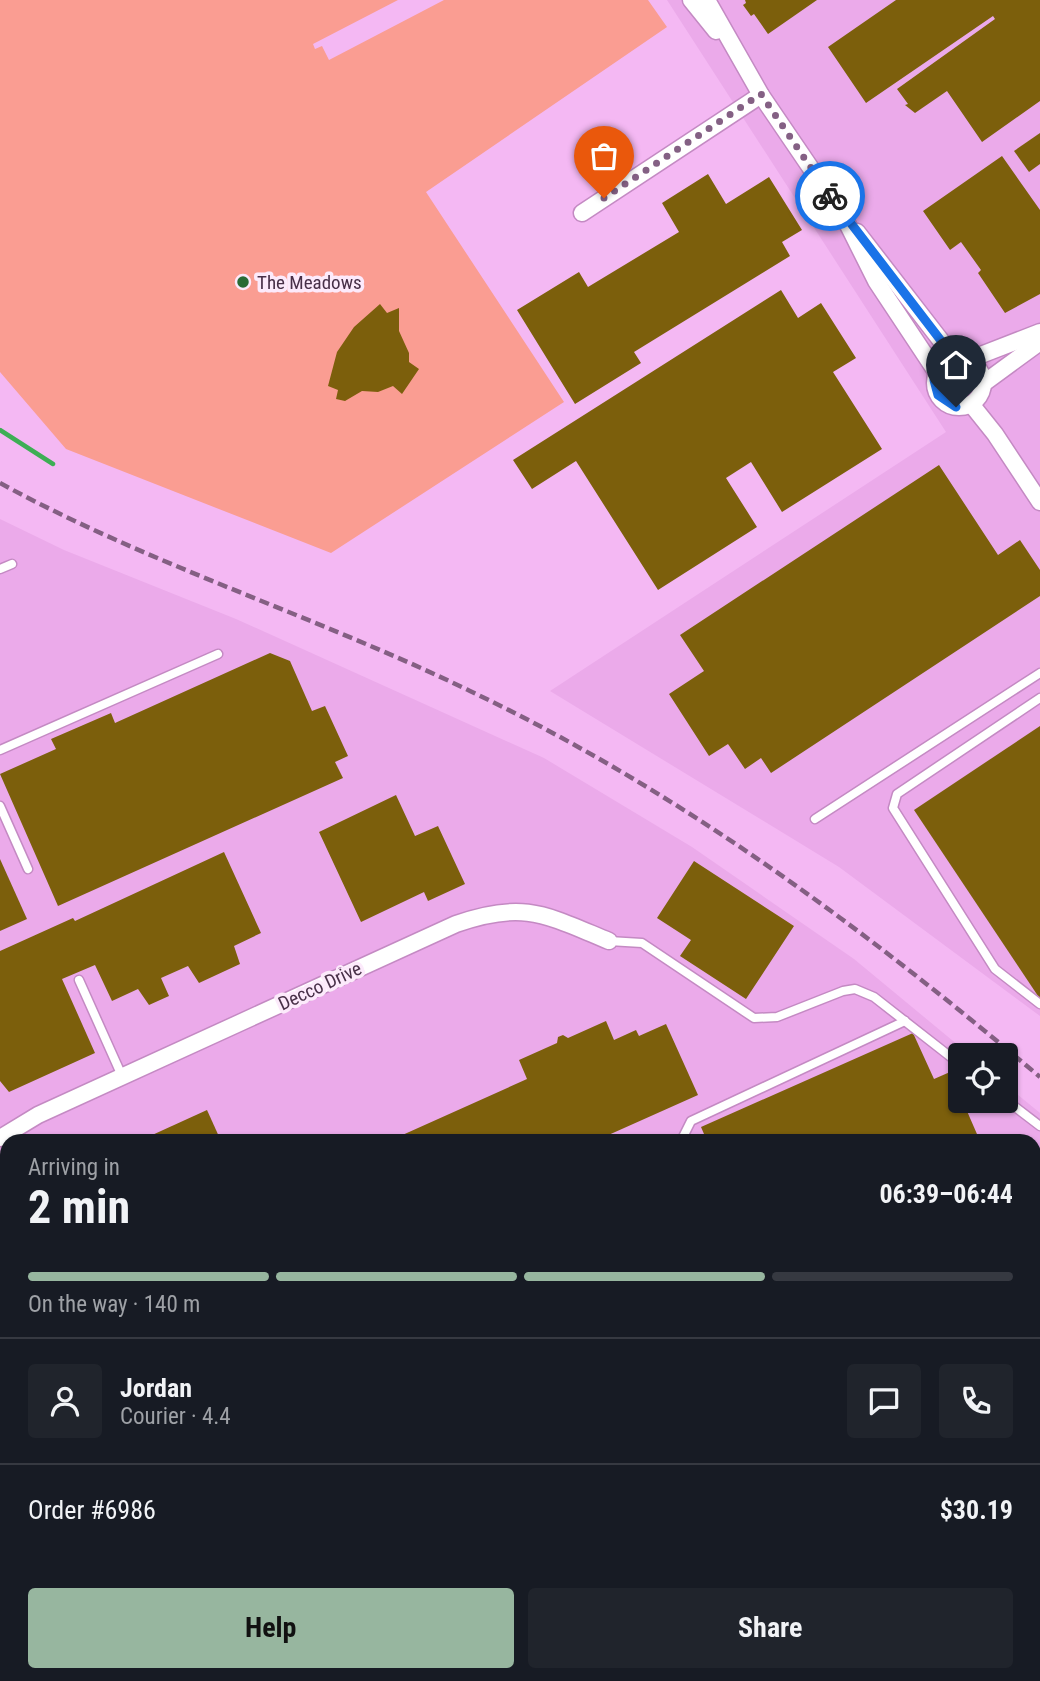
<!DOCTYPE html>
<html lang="en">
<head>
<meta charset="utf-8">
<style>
  body { margin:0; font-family:"Roboto Condensed",sans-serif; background:#20242c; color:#f1f3f6; height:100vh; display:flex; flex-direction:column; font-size:26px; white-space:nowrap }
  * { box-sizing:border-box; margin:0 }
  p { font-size:23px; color:#9ea1a6 }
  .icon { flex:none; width:38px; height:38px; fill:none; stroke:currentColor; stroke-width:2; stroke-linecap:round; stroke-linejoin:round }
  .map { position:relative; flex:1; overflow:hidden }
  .details { position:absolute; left:0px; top:1134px; width:1041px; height:548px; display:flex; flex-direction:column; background:#171b24; border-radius:21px 21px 0 0; box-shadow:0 2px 5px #0004 }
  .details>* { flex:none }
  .tools { position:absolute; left:948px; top:1043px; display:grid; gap:14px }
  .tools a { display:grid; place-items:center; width:70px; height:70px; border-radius:7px; background:#171b24; box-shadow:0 2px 5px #0004; font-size:35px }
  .pin { position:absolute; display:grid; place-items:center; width:60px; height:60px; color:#fff; margin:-72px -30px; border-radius:50% 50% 50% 0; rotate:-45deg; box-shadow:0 0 7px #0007 }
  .pin .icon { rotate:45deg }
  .courier { position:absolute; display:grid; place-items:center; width:70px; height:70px; margin:-35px; border:5px solid #1a73e8; border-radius:50%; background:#fff; color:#222; box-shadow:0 2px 9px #0007 }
  .headline em { font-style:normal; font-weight:700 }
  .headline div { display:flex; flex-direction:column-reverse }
  .headline { display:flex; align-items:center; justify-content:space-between; height:119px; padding:0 28px }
  h1 { font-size:46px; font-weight:700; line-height:52px }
  .bar { display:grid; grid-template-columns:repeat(4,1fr); gap:10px 7px; align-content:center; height:84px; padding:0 28px }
  .bar i { height:9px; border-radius:5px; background:#363941 }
  .bar .current { background:#97b69f }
  .bar p { grid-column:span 4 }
  .line { display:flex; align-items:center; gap:18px; padding:0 28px; border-top:2px solid #363941 }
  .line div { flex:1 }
  .round { display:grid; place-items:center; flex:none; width:74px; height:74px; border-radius:7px; background:#20242c }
  .cta { display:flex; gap:14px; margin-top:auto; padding:14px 28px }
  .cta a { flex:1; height:80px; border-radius:7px; background:#97b69f; color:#111; font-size:28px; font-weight:700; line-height:80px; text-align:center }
  .cta a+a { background:#20242c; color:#f1f3f6 }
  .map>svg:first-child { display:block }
  .built { fill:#ebaaea }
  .green { fill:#fa9d92 }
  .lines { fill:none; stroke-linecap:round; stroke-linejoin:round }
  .stream { stroke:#3dae54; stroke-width:4.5 }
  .building { fill:#7c5f0c }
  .lane-casing { stroke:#c48ac3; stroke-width:11 }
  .street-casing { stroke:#c48ac3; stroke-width:19 }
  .highway-casing { stroke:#bd7dbc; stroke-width:32 }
  .lane { stroke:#fff; stroke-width:8 }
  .street { stroke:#fff; stroke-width:16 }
  .highway { stroke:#fca7fb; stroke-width:28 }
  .rail { stroke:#845f83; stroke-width:4.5; stroke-dasharray:10 5; stroke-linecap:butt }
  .done { stroke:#846084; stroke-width:7; stroke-dasharray:0 12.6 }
  .route { stroke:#1a73e8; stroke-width:9 }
  .poi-dot { fill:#296b35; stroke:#fceafb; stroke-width:2.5 }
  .labels { text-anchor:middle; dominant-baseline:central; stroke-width:7; stroke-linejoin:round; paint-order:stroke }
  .poi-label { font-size:19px; fill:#483048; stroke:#fceafb; text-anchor:start }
  .street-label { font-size:19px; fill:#483048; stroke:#fceafb }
</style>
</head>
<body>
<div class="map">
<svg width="1040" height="1681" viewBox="0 0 1040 1681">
  <rect width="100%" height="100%" fill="#f4b8f3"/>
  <g class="built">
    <path d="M 667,0 L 1040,0 L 1040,1016 L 839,867 L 550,691 L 946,432 Z"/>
    <path d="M 0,519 L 64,550 L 236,619 L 544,758 L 692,847 L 854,959 L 970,1055 L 961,1055 L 961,1101 L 1006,1101 L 1006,1085 L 1040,1113 L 1040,1681 L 452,1681 L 447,1675 L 1034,1675 L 1034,1141 L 7,1141 L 7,1158 L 0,1149 Z"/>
  </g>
  <g class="green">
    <path d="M 0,0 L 398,0 L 313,44 L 315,49 L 322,46 L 329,60 L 444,0 L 648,0 L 667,27 L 426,192 L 564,402 L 331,553 L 66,449 L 0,372 Z"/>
    <path d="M 159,1675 L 326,1675 L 331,1681 L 152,1681 Z"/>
  </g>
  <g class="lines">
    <path class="stream" d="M 0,430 L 53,464"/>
  </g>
  <g class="building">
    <path d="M 745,0 L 817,0 L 768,34 L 754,14 L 751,16 L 743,5 L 746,3 Z"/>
    <path d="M 896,0 L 1040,0 L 1040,101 L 982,142 L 947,91 L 915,113 L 905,105 L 908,104 L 897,89 L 995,19 L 993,16 L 866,103 L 828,47 Z"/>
    <path d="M 1040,133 L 1040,164 L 1029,172 L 1014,151 Z"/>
    <path d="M 1002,156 L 1040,210 L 1040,294 L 1005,313 L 978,273 L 981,270 L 961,242 L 950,250 L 923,211 Z"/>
    <path d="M 708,174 L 726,204 L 769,177 L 802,230 L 782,242 L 790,256 L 634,352 L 641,363 L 575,404 L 517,310 L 579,272 L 588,287 L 679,232 L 662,203 Z"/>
    <path d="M 781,290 L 798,318 L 821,303 L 856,358 L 833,372 L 882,449 L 782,512 L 751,462 L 726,478 L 757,527 L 658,590 L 576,461 L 532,489 L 513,460 Z"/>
    <path d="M 380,304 L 387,313 L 399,308 L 399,331 L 409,353 L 409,362 L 419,369 L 402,394 L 393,386 L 378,392 L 362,391 L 345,401 L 336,399 L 338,390 L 328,386 L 337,352 L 354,327 Z"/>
    <path d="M 939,465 L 998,555 L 1020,540 L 1040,570 L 1040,596 L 771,773 L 761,758 L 745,769 L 728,744 L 709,756 L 669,694 L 704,671 L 680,635 Z"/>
    <path d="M 270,653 L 290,661 L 312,711 L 325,706 L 348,756 L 335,762 L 343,778 L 58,906 L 0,774 L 56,749 L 51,739 L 111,713 L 115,723 Z"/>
    <path d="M 1040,726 L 1040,999 L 914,810 Z"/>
    <path d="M 396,795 L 415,836 L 438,826 L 465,884 L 428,901 L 424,892 L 361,922 L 319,832 Z"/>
    <path d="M 224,852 L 261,933 L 234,946 L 240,964 L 199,983 L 188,966 L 161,978 L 169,996 L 149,1005 L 138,989 L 112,1001 L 95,965 L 62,979 L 95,1053 L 9,1092 L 0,1081 L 0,951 L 73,918 L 75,921 Z"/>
    <path d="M 0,859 L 27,919 L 0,931 Z"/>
    <path d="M 694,861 L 794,926 L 746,999 L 680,956 L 691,940 L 657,918 Z"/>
    <path d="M 606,1021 L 614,1040 L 636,1030 L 639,1036 L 666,1024 L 698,1095 L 595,1141 L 389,1141 L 527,1079 L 519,1060 L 557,1043 L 558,1037 L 563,1035 L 568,1038 Z"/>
    <path d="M 913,1033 L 934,1079 L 950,1072 L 980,1141 L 707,1141 L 701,1127 Z"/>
    <path d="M 207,1110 L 221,1141 L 139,1141 Z"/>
    <path d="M 1040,1208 L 1040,1256 L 1034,1258 L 1034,1210 Z"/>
    <path d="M 0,1330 L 7,1339 L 7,1363 L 0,1369 Z"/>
    <path d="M 6,1367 L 7,1429 L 0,1435 L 0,1372 Z"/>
    <path d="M 1034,1415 L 1040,1428 L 1040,1438 L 1034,1441 Z"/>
    <path d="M 1040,1457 L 1040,1646 L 1034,1648 L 1034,1460 Z"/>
    <path d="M 7,1511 L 7,1537 L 0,1529 L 0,1516 Z"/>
    <path d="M 0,1539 L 7,1542 L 7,1572 L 0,1564 Z"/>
    <path d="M 7,1591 L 7,1631 L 0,1623 L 0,1597 Z"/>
    <path d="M 1040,1665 L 1040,1681 L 1033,1681 L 1030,1675 L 1034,1675 L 1034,1667 Z"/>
    <path d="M 7,1668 L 7,1675 L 32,1675 L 37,1681 L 10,1681 L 2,1672 Z"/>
    <path d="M 48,1675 L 69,1675 L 70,1677 L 65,1681 L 53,1681 Z"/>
    <path d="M 498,1675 L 559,1675 L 551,1681 L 503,1681 Z"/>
    <path d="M 776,1675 L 851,1675 L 838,1681 L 779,1681 Z"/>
    <path d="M 918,1675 L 980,1675 L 983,1681 L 920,1681 Z"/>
  </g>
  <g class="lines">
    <g class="lane-casing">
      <g id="lane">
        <path d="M 0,569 L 12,564"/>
        <path d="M 1040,698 L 897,794 L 893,808 L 995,969 L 1040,1004"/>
        <path d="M 0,750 L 218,654"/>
        <path d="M 0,806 L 28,869"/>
        <path d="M 815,819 L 1040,673"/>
        <path d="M 609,941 L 642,943 L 754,1018 L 777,1017 L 843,991 L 855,989 L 874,997 L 961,1065"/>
        <path d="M 79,980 L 122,1076"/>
        <path d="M 1006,1100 L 1040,1126"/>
        <path d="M 681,1141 L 691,1121 L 905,1021"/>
        <path d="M 1034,1192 L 1040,1188"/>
        <path d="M 1034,1452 L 1040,1450"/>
        <path d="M 765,1675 L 768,1681"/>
        <path d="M 565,1681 L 572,1675"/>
        <path d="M 671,1681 L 679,1675"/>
      </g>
    </g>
    <g class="street-casing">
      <g id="street">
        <path d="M 691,0 L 716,31"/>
        <path d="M 707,0 L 761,95 L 844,217 L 876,281 L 937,373"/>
        <path d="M 582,213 L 761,95"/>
        <path d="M 857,232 L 942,342 L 959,358"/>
        <circle cx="959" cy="383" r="24"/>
        <path d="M 968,360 L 1040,332"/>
        <path d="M 984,383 L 1040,342"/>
        <path d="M 971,404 L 995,434 L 1040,502"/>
        <path d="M 0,1138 L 38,1115 L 456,924 C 524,900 546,915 609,941"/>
        <path d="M 0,1307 L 7,1315"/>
        <path d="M 1034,1324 L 1040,1321"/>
        <path d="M 0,1473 L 7,1467"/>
        <path d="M 131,1681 L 138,1675"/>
      </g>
    </g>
    <g class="highway-casing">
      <g id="highway">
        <path d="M 0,1191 L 7,1200"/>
        <path d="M 0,1265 L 7,1273"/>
        <path d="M 349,1675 L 355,1681"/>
        <path d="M 411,1675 L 416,1681"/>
      </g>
    </g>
    <use href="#lane" class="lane"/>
    <use href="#street" class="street"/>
    <use href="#highway" class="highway"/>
    <path class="rail" d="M 0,483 C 150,565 316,616 470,691 C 678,790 865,929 1040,1077"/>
  </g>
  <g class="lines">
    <path class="done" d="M 604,198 L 761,94 L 830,196"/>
    <path class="route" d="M 830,196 L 942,342 L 959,358 L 940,367 L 934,380 L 938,395 L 956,407"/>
  </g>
  <circle class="poi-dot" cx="243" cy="282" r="7"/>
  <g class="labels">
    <g class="poi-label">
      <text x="257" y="282">The Meadows</text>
    </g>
    <g class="street-label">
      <text transform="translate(320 986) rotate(-25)">Decco Drive</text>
    </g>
  </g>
</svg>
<div class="tools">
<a><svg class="icon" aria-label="locate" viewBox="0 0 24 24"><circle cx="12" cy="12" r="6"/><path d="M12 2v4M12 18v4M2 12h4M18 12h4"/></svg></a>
</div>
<div class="pin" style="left:604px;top:198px;background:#ea580c"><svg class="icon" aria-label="bag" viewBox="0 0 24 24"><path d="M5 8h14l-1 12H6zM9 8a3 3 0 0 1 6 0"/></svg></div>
<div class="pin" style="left:956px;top:407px;background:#1f2937"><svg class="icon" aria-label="home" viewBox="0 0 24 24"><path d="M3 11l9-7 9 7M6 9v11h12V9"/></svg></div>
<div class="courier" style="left:830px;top:196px"><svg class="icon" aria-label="bike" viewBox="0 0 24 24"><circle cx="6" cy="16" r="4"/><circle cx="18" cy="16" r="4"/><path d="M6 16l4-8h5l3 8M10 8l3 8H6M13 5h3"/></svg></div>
<section class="details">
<div class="headline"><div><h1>2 min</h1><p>Arriving in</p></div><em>06:39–06:44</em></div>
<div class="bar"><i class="current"></i><i class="current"></i><i class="current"></i><i></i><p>On the way · 140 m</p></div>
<div class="line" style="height:126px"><a class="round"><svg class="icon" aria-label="person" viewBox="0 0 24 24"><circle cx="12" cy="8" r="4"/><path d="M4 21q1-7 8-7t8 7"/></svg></a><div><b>Jordan</b><p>Courier · 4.4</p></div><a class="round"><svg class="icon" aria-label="chat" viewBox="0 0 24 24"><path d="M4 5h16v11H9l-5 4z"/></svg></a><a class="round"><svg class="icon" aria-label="phone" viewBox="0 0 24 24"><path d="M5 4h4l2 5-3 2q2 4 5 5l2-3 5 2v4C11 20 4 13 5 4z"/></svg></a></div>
<div class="line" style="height:91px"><div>Order #6986</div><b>$30.19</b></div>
<div class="cta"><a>Help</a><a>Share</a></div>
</section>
</div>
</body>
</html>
